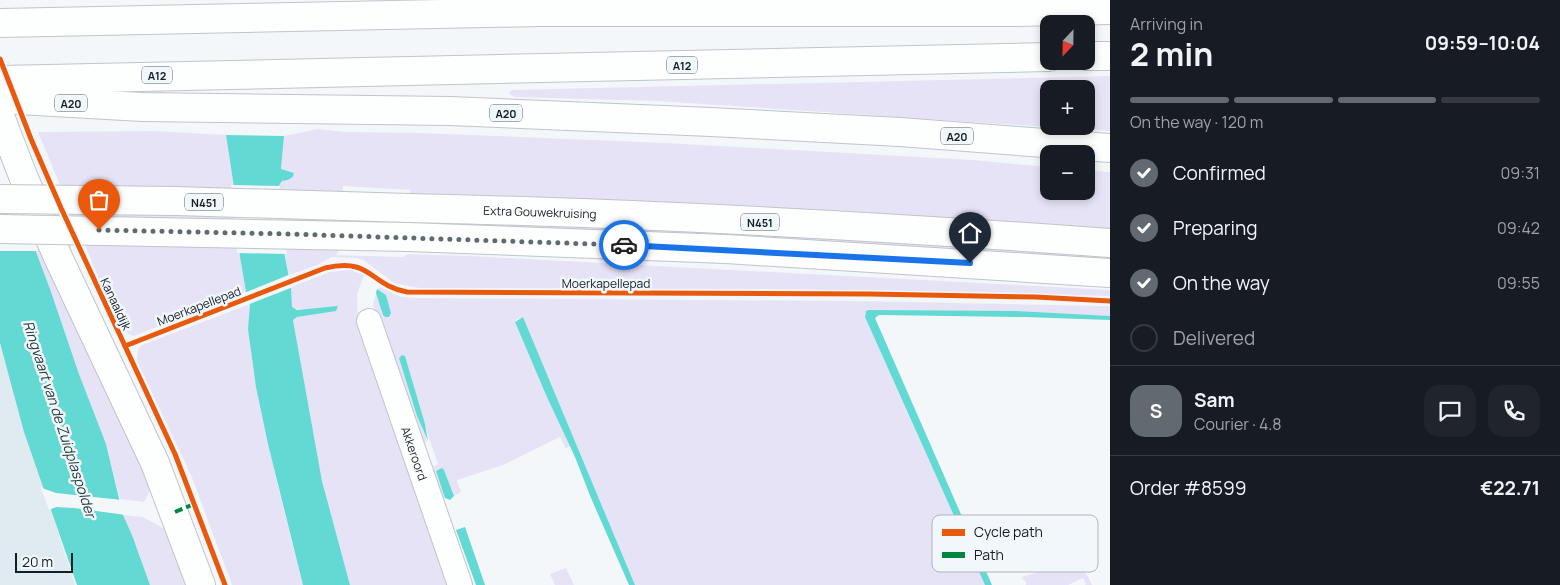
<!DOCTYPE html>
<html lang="en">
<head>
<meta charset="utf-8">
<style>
  body { margin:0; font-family:Manrope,sans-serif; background:#20242c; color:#f1f3f6; height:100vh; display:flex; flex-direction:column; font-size:19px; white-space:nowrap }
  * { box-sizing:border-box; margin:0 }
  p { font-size:16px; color:#9ea1a6 }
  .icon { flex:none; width:28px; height:28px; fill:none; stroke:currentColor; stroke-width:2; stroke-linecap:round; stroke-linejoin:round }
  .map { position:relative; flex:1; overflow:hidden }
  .panel { display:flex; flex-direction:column; background:#171b24; width:450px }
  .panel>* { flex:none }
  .needle { width:32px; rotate:202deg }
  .buttons { position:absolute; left:1040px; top:15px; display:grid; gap:10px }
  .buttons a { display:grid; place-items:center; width:55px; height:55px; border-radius:10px; background:#171b24; box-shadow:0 2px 8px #0003; font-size:25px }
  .scale { position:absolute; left:15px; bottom:12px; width:58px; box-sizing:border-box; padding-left:5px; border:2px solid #131e27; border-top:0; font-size:14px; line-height:18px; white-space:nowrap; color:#131e27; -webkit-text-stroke:4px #f2f7fc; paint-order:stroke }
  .pin { position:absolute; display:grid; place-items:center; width:42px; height:42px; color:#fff; margin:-51px -21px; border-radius:50% 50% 50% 0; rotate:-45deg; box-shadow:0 0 5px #0007 }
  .pin .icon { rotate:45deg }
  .courier { position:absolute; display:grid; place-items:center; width:50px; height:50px; margin:-25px; border:4px solid #1a73e8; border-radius:50%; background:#fff; color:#222; box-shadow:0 1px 6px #0007 }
  .head em { font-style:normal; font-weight:700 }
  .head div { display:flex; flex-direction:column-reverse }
  .head { display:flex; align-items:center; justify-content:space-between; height:85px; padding:0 20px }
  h1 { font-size:32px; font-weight:700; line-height:38px }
  .bar { display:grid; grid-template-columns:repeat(4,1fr); gap:8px 5px; align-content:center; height:60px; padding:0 20px }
  .bar i { height:6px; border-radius:4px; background:#363941 }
  .bar .selected { background:#626a71 }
  .bar p { grid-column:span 4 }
  .line { display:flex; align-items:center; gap:12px; padding:0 20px; border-top:1px solid #363941 }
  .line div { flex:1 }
  .round { display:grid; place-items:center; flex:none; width:52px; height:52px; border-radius:15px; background:#20242c }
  ol { padding:0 20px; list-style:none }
  li { display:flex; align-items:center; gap:15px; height:55px }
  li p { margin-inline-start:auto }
  li .icon { padding:5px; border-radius:50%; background:#626a71; color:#fff; stroke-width:4 }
  li:last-child { color:#9ea1a6 }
  li i { width:28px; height:28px; border:2px solid #363941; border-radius:50% }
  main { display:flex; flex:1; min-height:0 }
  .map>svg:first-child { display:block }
  .built { fill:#dfeaf1 }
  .green { fill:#e6e3f6; fill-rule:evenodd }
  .water { fill:#63d9d4 }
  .pier { fill:#f4f7fa }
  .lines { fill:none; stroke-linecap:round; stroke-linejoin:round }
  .minor-casing { stroke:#bfc5cb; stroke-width:26 }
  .major-casing { stroke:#bfc5cb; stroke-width:30 }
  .highway-casing { stroke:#bfc5cb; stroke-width:30 }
  .minor { stroke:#fdfefe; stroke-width:24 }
  .major { stroke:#fdfefe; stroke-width:28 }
  .highway { stroke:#fdfefe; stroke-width:28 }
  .major-bridge-casing { stroke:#bfc5cb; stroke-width:30; stroke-linecap:butt }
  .major-bridge { stroke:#fdfefe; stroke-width:28 }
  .quiet { stroke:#00873e; stroke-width:4; stroke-dasharray:8 4; stroke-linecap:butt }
  .cycleway-casing { stroke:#f2f7fc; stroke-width:8 }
  .cycleway { stroke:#e8590c; stroke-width:5 }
  .done { stroke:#626a71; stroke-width:5; stroke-dasharray:0 9 }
  .route { stroke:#1a73e8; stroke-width:6 }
  .labels { text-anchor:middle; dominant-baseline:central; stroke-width:5; stroke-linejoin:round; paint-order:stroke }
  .shield { fill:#f2f7fc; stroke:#565f67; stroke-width:1 }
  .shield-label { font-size:11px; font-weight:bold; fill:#131e27 }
  .street-label { font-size:12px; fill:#131e27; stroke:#f2f7fc }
  .water-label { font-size:14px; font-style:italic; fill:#203937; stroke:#f2f7fc }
  .key { fill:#f2f7fc; stroke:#afb6bc; stroke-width:1 }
  .key-label { font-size:14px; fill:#131e27 }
</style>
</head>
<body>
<main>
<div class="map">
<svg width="1110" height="585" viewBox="0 0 1110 585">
  <rect width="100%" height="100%" fill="#f4f7fa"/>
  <path class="built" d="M 0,345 L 24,426 L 75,585 L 0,585 Z"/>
  <g class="green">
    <path d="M 1110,76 L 1110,131 L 657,101 L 515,97 L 509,94 L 511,90 ZM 1049,89 L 1086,89 L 1086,126 L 1049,126 Z"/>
    <path d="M 317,129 L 346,132 L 422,133 L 665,143 L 973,160 L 1049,167 L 1049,191 L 1086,191 L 1086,170 L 1110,172 L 1110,233 L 410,196 L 410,190 L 343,186 L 338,253 L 335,255 L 403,257 L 408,254 L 469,256 L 1110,290 L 1110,296 L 775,289 L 419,288 L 394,283 L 365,261 L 356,258 L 332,257 L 317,265 L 289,275 L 281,237 L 276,190 L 282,181 L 292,179 L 281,170 L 284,136 Z"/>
    <path d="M 153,131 L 226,135 L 237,207 L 240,257 L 246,292 L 134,336 L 128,334 L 124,331 L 102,286 L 38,132 Z"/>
    <path d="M 410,219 L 787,234 L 1110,254 L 1110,263 L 410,227 Z"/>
    <path d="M 35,249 L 45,251 L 153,485 L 144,502 L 120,499 L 106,444 L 79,374 L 50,289 Z"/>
    <path d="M 350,270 L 364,275 L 357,294 L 358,319 L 450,585 L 350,585 L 322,481 L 293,320 L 297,317 L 337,310 L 293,309 L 292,307 L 291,287 L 330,272 Z"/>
    <path d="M 380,287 L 401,297 L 418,298 L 854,301 L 1104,306 L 1110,306 L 1110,316 L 1017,311 L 866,311 L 865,317 L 985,585 L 635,585 L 523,317 L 516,320 L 515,322 L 546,395 L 570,446 L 566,449 L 560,437 L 503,465 L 457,480 L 461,492 L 454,496 L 444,470 L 436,471 L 445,498 L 440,500 L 431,472 L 434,466 L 438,464 C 425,429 416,392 405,357 L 403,355 L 417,416 L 427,441 L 422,445 L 373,305 L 376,293 L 383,315 L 385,317 L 389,317 L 386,295 L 377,289 Z"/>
    <path d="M 250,304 C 247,342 255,380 263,417 C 274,474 289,529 303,585 L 232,585 L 191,475 L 137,361 L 138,349 L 142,345 Z"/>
    <path d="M 123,515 L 143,517 L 170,532 L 180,558 L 185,585 L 150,585 L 132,535 Z"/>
    <path d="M 1065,565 C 1079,566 1087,571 1092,585 L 1085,585 L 1086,584 L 1083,578 L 1068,585 L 1026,585 L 1026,582 L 1021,577 Z"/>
    <path d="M 566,568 L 574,585 L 555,585 L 550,574 Z"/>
  </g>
  <g class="water">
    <path d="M 226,135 L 284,136 L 281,169 L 294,173 C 293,180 287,180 282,181 L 276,190 L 281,237 L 291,287 L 292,307 L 297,310 L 338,306 L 336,311 L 297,317 L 293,320 L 322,481 L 350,585 L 303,585 L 268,444 L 256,387 L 248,329 L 250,304 L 246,292 L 240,257 L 237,207 Z"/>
    <path d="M 0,248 L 35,249 L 50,289 L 79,374 L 106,444 L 123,515 L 132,535 L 150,585 L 77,585 L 24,432 L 0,343 Z"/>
    <path d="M 377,289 L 386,295 L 391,313 L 389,317 L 385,317 L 383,315 L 376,293 Z"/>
    <path d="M 869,310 L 1017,311 L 1110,316 L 1110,320 L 1025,317 L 879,315 L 875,318 L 992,585 L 985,585 L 865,317 L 866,311 Z"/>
    <path d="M 523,317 L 635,585 L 629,585 L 591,498 L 575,457 L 546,395 L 515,322 Z"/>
    <path d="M 402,355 L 405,356 L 425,424 L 428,441 L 417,416 L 399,358 Z"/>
    <path d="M 442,468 L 444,470 L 454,496 L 450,500 L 445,498 L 436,471 Z"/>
    <path d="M 465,527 L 485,585 L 476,585 L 456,530 Z"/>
  </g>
  <g class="pier">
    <path d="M 231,185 L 280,186 L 279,190 L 287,254 L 237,253 Z"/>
    <path d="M 0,246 L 35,246 L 38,251 L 0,251 Z"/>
    <path d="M 291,274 L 293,287 L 247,305 L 244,293 Z"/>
    <path d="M 40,485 L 42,488 L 56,493 L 122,500 L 126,515 L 74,508 L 56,507 L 49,510 Z"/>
  </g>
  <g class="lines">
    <g class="minor-casing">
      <g id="minor">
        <path id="s1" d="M 369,321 L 460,585"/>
      </g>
    </g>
    <g class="major-casing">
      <g id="major">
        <path d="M 0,116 L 23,176 L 57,255 L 155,463 L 201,585"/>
        <path id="s2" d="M 409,208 C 643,213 877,226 1110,243"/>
        <path d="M 408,237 L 726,249 L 1110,273"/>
      </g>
    </g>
    <g class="highway-casing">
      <g id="highway">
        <path d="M 0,23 L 539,12 L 1017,12 L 1110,10"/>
        <path d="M 1086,56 L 1110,56"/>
        <path d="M 0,80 L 1049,57"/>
        <path d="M 0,99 L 142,107 L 450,111 L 711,122 L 900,132 L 1110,148"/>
      </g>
    </g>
    <use href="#minor" class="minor"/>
    <use href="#major" class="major"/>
    <use href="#highway" class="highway"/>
    <g class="major-bridge-casing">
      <g id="major-bridge">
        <path d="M 0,199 L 177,201 L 409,208"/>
        <path d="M 0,229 L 408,237"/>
      </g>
    </g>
    <use href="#major-bridge" class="major-bridge"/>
    <path class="quiet" d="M 175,512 L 194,504"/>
    <g class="cycleway-casing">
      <g id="cycleway">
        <path d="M 0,59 L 31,139 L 61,208 L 175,454 L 225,585"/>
        <path d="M 125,346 L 325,268 C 372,257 369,285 407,292 L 870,294 L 1036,297 L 1110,301"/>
      </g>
    </g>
    <use href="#cycleway" class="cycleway"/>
  </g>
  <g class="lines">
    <path class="done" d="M 99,230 L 289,234 L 624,245"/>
    <path class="route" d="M 624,245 L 970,263"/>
  </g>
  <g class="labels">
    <g class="shield">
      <rect x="667" y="56.5" width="30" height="17" rx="4"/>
      <rect x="142" y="66.5" width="30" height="17" rx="4"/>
      <rect x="55" y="94.5" width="32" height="17" rx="4"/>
      <rect x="490" y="104.5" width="32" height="17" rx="4"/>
      <rect x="941" y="127.5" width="32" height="17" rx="4"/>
      <rect x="185" y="193.5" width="38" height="17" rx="4"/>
      <rect x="741" y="213.5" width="38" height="17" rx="4"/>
    </g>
    <g class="shield-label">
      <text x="682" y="65">A12</text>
      <text x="157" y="75">A12</text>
      <text x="71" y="103">A20</text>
      <text x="506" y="113">A20</text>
      <text x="957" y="136">A20</text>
      <text x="204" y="202">N451</text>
      <text x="760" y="222">N451</text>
    </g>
    <g class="street-label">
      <text stroke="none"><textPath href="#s2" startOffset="131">Extra Gouwekruising</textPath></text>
      <text x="606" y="283">Moerkapellepad</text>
      <text transform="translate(116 304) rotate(65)">Kanaaldijk</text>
      <text transform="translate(199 306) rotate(-21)">Moerkapellepad</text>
      <text stroke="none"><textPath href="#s1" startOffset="140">Akkeroord</textPath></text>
    </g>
    <g class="water-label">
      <text transform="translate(60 419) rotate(72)">Ringvaart van de Zuidplaspolder</text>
    </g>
  </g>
  <rect x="932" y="515" width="166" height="57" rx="8" class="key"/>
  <rect x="942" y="529" width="23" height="7" fill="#e8590c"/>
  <rect x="942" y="552" width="23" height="6" fill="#00873e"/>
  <g class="key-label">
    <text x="974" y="537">Cycle path</text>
    <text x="974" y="560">Path</text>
  </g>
</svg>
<div class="buttons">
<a><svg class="needle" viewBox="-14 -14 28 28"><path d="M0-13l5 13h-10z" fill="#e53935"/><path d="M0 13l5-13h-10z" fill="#9ea1a6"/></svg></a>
<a>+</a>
<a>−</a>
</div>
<div class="scale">20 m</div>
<div class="pin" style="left:99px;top:230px;background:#ea580c"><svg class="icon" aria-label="bag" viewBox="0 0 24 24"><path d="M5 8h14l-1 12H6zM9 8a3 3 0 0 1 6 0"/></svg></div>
<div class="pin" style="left:970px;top:263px;background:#1f2937"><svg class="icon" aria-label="home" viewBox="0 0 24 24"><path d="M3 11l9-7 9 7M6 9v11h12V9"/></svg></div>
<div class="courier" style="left:624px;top:245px"><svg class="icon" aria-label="car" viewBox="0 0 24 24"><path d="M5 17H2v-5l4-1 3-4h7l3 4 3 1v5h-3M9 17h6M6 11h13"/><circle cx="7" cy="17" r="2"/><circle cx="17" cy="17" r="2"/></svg></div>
</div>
<section class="panel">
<div class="head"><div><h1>2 min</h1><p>Arriving in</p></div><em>09:59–10:04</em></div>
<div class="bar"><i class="selected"></i><i class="selected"></i><i class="selected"></i><i></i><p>On the way · 120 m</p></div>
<ol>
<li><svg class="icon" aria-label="check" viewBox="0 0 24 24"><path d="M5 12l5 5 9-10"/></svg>Confirmed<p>09:31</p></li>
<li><svg class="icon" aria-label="check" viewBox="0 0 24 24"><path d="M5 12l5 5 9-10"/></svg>Preparing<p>09:42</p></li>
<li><svg class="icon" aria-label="check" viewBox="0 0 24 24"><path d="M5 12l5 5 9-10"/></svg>On the way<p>09:55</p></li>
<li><i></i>Delivered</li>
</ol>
<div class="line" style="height:90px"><b class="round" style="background:#626a71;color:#fff">S</b><div><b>Sam</b><p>Courier · 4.8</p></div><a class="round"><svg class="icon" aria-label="chat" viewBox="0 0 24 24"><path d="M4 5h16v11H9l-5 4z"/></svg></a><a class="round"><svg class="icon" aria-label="phone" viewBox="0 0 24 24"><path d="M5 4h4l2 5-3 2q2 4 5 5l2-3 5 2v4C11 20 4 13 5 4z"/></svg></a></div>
<div class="line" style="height:65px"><div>Order #8599</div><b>€22.71</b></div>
</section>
</main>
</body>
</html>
